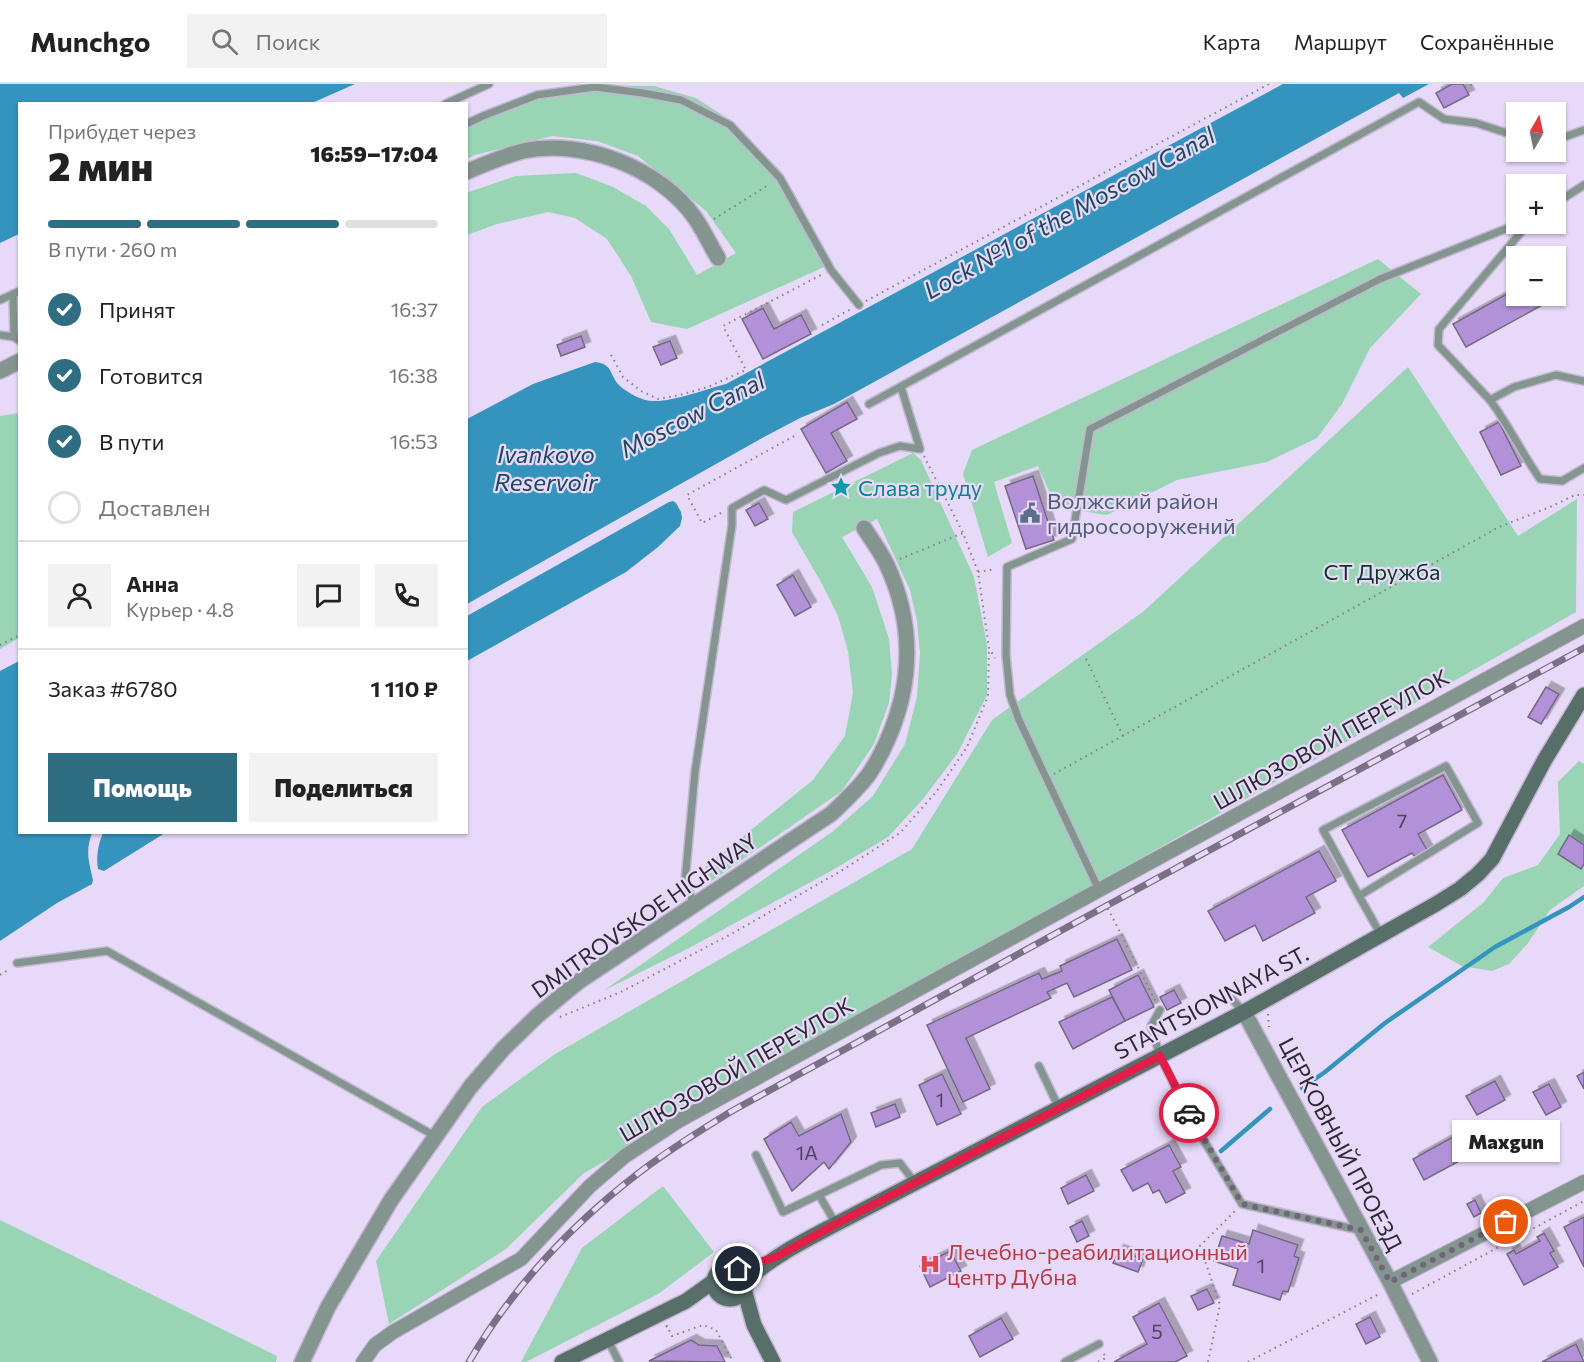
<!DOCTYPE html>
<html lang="ru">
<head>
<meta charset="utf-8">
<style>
  body { margin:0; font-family:Commissioner,sans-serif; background:#f2f2f2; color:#222; height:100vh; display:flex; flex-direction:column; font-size:22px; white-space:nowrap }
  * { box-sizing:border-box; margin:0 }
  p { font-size:20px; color:#767676 }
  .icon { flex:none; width:33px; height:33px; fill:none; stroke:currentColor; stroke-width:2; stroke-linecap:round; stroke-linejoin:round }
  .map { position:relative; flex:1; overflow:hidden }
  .sheet { position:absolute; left:18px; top:18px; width:450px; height:732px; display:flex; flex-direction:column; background:#fff; border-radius:0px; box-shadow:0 2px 4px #0004 }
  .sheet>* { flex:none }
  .needle { width:39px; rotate:9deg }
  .fabs { position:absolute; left:1506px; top:18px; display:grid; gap:12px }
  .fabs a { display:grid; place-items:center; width:60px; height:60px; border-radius:0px; background:#fff; box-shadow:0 2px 4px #0004; font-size:30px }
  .pin { position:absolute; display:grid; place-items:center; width:51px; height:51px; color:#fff; margin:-26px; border:3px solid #fff; border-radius:50%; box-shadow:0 2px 6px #0007 }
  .courier { position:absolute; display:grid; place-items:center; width:60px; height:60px; margin:-30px; border:4px solid #e11d48; border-radius:50%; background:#fff; color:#222; box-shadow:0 2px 8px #0007 }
  .bubble { position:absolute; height:42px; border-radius:0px; background:#fff; box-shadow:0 2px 4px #0004; font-size:20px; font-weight:800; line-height:42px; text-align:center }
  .summary em { font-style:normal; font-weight:800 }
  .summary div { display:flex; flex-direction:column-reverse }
  .summary { display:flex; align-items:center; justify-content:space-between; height:102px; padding:0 30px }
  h1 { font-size:39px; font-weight:800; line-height:45px }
  .bar { display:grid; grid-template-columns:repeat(4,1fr); gap:9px 6px; align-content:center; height:72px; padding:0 30px }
  .bar i { height:8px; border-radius:4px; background:#e0e0e0 }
  .bar .selected { background:#2f6d83 }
  .bar p { grid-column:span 4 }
  .line { display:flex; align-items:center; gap:15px; padding:0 30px; border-top:2px solid #e0e0e0 }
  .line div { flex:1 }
  .round { display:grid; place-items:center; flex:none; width:63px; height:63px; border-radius:0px; background:#f2f2f2 }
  ol { padding:0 30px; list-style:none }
  li { display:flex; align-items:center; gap:18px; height:66px }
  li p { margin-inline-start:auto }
  li .icon { padding:6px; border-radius:50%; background:#2f6d83; color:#fff; stroke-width:4 }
  li:last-child { color:#767676 }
  li i { width:33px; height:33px; border:3px solid #e0e0e0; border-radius:50% }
  .button { display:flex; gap:12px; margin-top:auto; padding:12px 30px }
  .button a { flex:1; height:69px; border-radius:0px; background:#2f6d83; color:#fff; font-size:24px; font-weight:800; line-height:69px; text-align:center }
  .button a+a { background:#f2f2f2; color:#222 }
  header { display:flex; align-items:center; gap:36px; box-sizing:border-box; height:84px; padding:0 30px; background:#fff; border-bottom:2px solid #e0e0e0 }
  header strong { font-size:28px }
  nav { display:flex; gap:33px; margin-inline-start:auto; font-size:21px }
  .search { width:420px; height:54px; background:#f2f2f2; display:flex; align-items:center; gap:15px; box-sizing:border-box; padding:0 21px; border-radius:0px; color:#767676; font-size:22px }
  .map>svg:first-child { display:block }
  .green { fill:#99d4b4 }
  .water { fill:#3594be }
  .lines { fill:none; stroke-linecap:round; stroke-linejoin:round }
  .stream { stroke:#3594be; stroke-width:4.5 }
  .building { fill:#b291d8; stroke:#746883; stroke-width:1.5; filter:url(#shadow) }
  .service-casing { stroke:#c2b6d1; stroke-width:10 }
  .minor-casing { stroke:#c2b6d1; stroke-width:16 }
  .tertiary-casing { stroke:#c2b6d1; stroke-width:18 }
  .secondary-casing { stroke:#c2b6d1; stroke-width:18 }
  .path { stroke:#867d91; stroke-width:2; stroke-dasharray:1.5 4.5; stroke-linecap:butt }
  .service { stroke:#84948e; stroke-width:7 }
  .minor { stroke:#84948e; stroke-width:14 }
  .tertiary { stroke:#84948e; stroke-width:15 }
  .secondary { stroke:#576f68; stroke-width:15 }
  .rail-casing { stroke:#7a7185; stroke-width:7 }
  .rail { stroke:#e7d9f8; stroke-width:4.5; stroke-dasharray:14; stroke-linecap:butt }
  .done { stroke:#6f6779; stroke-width:6; stroke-dasharray:0 10.8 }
  .route { stroke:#e11d48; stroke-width:8 }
  .labels { text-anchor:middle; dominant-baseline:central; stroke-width:4.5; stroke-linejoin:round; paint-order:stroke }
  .number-label { font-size:20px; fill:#4f435d }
  .culture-label { font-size:22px; fill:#0d838f; stroke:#e7d9f8; text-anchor:start }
  .service-label { font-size:22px; fill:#4e5e75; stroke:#e7d9f8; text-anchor:start }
  .park-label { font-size:22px; fill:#0f3624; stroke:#e7d9f8 }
  .street-label { font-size:22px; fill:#2e2934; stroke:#e7d9f8 }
  .health-label { font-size:22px; fill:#be3a42; stroke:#e7d9f8; text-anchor:start }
  .water-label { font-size:24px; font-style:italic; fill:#1f4659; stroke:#e7d9f8 }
</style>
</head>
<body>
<header>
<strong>Munchgo</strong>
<div class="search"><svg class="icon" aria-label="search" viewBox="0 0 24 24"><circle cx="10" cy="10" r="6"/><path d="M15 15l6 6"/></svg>Поиск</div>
<nav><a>Карта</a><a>Маршрут</a><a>Сохранённые</a></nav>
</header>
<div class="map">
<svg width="1584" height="1278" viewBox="0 0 1584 1278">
  <defs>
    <filter id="shadow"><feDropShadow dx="5.5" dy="-5.5" stdDeviation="0" flood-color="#0004"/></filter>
  </defs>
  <rect width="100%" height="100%" fill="#e7d9f8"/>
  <g class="green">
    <path d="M 576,1 L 654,2 L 696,14 L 724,32 L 777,83 L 833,179 L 687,245 L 651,238 L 631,192 L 607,155 L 575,134 L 548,128 L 497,140 L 467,151 L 466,109 L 516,92 L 576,89 L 611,102 L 646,122 L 669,145 L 697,191 L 736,169 L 706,127 L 638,72 L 597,57 L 552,52 L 475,71 L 467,75 L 467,38 L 540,7 Z"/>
    <path d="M 1378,175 L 1421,210 L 1370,264 L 1342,320 L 1317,354 L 1267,378 L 1177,396 L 1107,431 L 1056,423 L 1038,382 L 994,398 L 1012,459 L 988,473 L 963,390 L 972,366 Z"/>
    <path d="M 1408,283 L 1518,452 L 1577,415 L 1576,528 L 584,1089 L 506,1165 L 389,1240 L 376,1177 L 482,1023 L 555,970 L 912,765 L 992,636 L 1144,527 Z"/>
    <path d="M 19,329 L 19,554 L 0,565 L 0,332 Z"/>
    <path d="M 913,369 L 921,376 L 974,493 L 987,561 L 987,611 L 957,670 L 923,715 L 888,753 L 831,787 L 689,864 L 603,907 L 832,748 L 873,712 L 905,660 L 917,613 L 920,569 L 917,537 L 910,506 L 877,435 L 842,453 L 872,503 L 889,555 L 892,590 L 889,619 L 874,660 L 842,707 L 710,798 L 705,783 L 813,696 L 845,652 L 853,609 L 848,567 L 838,532 L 821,498 L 792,448 L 793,428 Z"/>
    <path d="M 1579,677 L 1584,680 L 1584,802 L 1550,826 L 1528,859 L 1509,880 L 1492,887 L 1462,882 L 1428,863 L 1484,818 L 1503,794 L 1538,781 L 1560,750 L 1558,698 Z"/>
    <path d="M 663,1102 L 714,1168 L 658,1210 L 526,1278 L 521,1278 L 582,1164 Z"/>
    <path d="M 0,1136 L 277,1272 L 276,1278 L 0,1278 Z"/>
    <circle cx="730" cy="1198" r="8"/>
  </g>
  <g class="water">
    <path d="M 0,0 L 355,0 L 312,19 L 20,20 L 19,150 L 0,159 Z"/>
    <path d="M 1283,0 L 1429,0 L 1403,14 L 1399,9 L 834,320 L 800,334 L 764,353 L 467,520 L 467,335 L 533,300 L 595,278 C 614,280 609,292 620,302 C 628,309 642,317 653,317 C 672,318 707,305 726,300 Z"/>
    <path d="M 673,417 L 676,419 L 681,428 L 682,434 L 680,442 L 658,463 L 626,488 L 467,577 L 467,532 L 669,418 Z"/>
    <path d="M 19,577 L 20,748 L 92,749 C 85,768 89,777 93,796 L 92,800 L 57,819 L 0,857 L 0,587 Z"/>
    <path d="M 103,749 L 103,748 L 165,749 L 104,787 L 98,785 C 96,772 98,761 103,749 Z"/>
  </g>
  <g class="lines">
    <g class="stream">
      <path d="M 1302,1004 L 1325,988 L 1385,939 L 1495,863 L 1569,823 L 1584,813"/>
      <path d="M 1221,1067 L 1270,1025"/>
    </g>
  </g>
  <g class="building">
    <path d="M 1452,0 L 1463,0 L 1469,11 L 1444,24 L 1436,9 Z"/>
    <path d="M 1516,205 L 1516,212 L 1542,212 L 1546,219 L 1466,263 L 1453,240 Z"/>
    <path d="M 763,224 L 774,245 L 801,231 L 811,250 L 763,275 L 742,235 Z"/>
    <path d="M 581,252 L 585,263 L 561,272 L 557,261 Z"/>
    <path d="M 670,257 L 677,274 L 661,281 L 653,263 Z"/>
    <path d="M 847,318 L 857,335 L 831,349 L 847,377 L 826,389 L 801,345 Z"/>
    <path d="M 1499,338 L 1521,382 L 1501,391 L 1480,348 Z"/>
    <path d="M 1033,392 L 1054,456 L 1026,465 L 1005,402 Z"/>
    <path d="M 759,419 L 768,435 L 755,442 L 746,426 Z"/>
    <path d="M 793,491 L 811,523 L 795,532 L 777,501 Z"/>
    <path d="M 1546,603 L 1559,610 L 1541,640 L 1528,633 Z"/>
    <path d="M 1443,691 L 1462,726 L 1418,750 L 1428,768 L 1416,774 L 1412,769 L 1368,793 L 1342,746 Z"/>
    <path d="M 1569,751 L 1584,761 L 1584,780 L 1581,785 L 1558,770 Z"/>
    <path d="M 1319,767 L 1336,797 L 1306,813 L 1315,829 L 1263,857 L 1255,841 L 1225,857 L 1208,827 Z"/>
    <path d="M 1117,855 L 1132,886 L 1074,913 L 1067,899 L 1047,908 L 1051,914 L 966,954 L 990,1005 L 963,1018 L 927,941 L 1039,889 L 1042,895 L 1062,887 L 1060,882 Z"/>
    <path d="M 1138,891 L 1154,923 L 1125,937 L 1109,906 Z"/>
    <path d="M 1174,906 L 1181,919 L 1167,926 L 1160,913 Z"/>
    <path d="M 1112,913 L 1125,937 L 1073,965 L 1059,938 Z"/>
    <path d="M 1584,988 L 1584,1005 L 1577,992 Z"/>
    <path d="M 942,990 L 961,1030 L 937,1041 L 919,1001 Z"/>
    <path d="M 1495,997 L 1505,1016 L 1477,1031 L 1466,1012 Z"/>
    <path d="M 1549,1000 L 1561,1023 L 1546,1031 L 1533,1008 Z"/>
    <path d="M 895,1020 L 900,1033 L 876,1043 L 871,1029 Z"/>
    <path d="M 841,1030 L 851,1058 L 829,1085 L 824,1078 L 792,1107 L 764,1055 L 791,1038 L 799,1052 Z"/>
    <path d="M 1453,1053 L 1465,1074 L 1424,1096 L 1413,1075 Z"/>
    <path d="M 1169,1061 L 1181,1083 L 1173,1087 L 1185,1109 L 1166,1119 L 1159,1106 L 1153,1109 L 1148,1099 L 1133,1107 L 1121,1086 Z"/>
    <path d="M 1086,1091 L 1094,1107 L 1068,1120 L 1061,1104 Z"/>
    <path d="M 1475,1116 L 1481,1129 L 1474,1133 L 1467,1120 Z"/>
    <path d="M 1584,1133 L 1584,1183 L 1564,1143 Z"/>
    <path d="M 1082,1137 L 1089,1152 L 1077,1158 L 1070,1143 Z"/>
    <path d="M 1253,1146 L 1298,1161 L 1294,1172 L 1299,1174 L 1288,1208 L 1283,1207 L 1280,1216 L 1233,1201 L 1238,1185 L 1214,1177 L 1222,1152 L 1249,1160 Z"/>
    <path d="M 1544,1149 L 1554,1167 L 1550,1169 L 1558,1183 L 1524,1201 L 1507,1170 L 1514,1166 L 1516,1170 L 1540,1157 L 1537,1153 Z"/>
    <path d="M 1118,1166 L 1143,1175 L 1138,1188 L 1113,1179 Z"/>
    <path d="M 950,1167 L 961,1187 L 930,1203 L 920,1182 Z"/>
    <path d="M 1207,1205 L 1214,1219 L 1198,1226 L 1191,1212 Z"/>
    <path d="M 1159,1219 L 1187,1272 L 1175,1278 L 1114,1278 L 1147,1260 L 1133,1233 Z"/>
    <path d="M 1370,1233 L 1380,1253 L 1366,1260 L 1356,1240 Z"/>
    <path d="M 1001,1234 L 1013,1255 L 980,1273 L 969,1252 Z"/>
    <path d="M 691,1256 L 699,1261 L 717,1262 L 725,1278 L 649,1277 Z"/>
    <path d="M 1576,1260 L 1584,1278 L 1542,1278 Z"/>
  </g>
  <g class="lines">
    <g class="service-casing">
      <g id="service">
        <path d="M 445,20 L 489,0"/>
        <path d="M 466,40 L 483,32 L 537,11 L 595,3 L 643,9 L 681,16 L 730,41 L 780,94 L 831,186 L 859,221"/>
        <path d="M 1556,56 L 1584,46"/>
        <path d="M 1556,119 L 1584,101"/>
        <path d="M 13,210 L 14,253"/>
        <path d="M 0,216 L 20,207"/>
        <path d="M 0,251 L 14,253 L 20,257"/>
        <path d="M 1584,297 L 1556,291 L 1514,303 L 1490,316 C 1509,342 1522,369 1540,395 L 1562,397 L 1584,384"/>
        <path d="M 1490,316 L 1438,261 L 1439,245 L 1528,140"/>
        <path d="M 869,320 L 1419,18 L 1444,35 L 1476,39 L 1516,52"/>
        <path d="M 1099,806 L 1019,636 L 1010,611 L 1006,571 L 1007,483 L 1072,455 L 1090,345 L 1380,195 L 1518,140"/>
        <path d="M 1359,812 L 1323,746 L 1446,682 L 1478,739 L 1359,812 L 1381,851"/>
        <path d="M 694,821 L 685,797 L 695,688 L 732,441 L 732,424 L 764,406 L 786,416 L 879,369 L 900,362 L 920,365 L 901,303"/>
        <path d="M 17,879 L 107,867 L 435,1052"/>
        <path d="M 1230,913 L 1244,928"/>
        <path d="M 1160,926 L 1151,942 L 1160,972 L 1191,1035 L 1242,1120 L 1359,1146"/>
        <path d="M 1039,982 L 1059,1024"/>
        <path d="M 756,1071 L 783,1128 L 881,1081 L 900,1079 L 915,1099"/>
        <path d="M 819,1111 L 836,1140"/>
        <path d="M 608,1256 L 619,1278"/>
        <path d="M 1065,1278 L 1099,1260"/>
      </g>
    </g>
    <g class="minor-casing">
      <g id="minor">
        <path d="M 1390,1198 L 1584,1098"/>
        <path d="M 363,1278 L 375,1261 L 393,1248 L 521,1175 L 590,1102 L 625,1072 L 680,1036 L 1099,806 L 1584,542"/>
      </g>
    </g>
    <g class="tertiary-casing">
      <g id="tertiary">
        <path d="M 466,88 C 485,80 503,72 523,67 C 583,54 660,84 695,134 C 704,147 710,161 718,174"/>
        <path d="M 0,287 L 20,277"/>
        <path d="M 1244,928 L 1390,1198 L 1430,1278"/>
        <path d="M 302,1278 L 328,1223 L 391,1116 L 471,1002 L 504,964 L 537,932 L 578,898 L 831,730 C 845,717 858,705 869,690 C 876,680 882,668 887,657 C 913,599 914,538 886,479 C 880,467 872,456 864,444"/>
      </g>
    </g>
    <g class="secondary-casing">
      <g id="secondary">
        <circle cx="730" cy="1199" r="16"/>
        <path d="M 745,1198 C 771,1173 804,1157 836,1140 L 1244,928 L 1436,820 L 1460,805 L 1478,790 L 1492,775 L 1544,677 L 1584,611"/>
        <path d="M 744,1205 L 754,1241 L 773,1278"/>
        <path d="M 562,1278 L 686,1217 L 714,1197"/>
      </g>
    </g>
    <g class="path">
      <path d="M 1465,4 L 1472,0"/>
      <path d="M 714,135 L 770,100"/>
      <path d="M 866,217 L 1269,0"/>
      <path d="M 822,241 L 851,225"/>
      <path d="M 611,271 L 623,293 L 641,307 L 658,315 L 680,311 L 708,303 L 746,286 L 723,242 L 823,190"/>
      <path d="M 924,372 L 963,449 L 978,488 L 989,564 L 995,574"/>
      <path d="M 721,429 L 702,439 L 687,411 L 796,351"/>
      <path d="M 900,475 L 963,449"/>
      <path d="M 978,488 L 995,485"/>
      <path d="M 0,561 L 20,551"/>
      <path d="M 1086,575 L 1123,652"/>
      <path d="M 1054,690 L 1499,443 L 1550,423 L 1575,411 L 1584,411"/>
      <path d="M 1105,819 L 1156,918"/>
      <path d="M 0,891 L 10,885"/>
      <path d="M 1268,930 L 1269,943"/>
      <path d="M 560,933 L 621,908 L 733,849 L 841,787 L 900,749 L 937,707 L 967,663 L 988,612 L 989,564"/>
      <path d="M 1412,1210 L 1584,1117"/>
      <path d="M 666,1243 L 667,1242 L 672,1252 L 703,1241 L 716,1246 L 733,1278"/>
      <path d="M 1098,1278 L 1106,1274 L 1103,1268"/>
      <path d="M 1208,1278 L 1220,1221 L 1200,1162 L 1236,1126"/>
      <path d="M 1248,1278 L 1379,1210"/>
    </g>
    <use href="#service" class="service"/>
    <use href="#minor" class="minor"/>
    <use href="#tertiary" class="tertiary"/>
    <use href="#secondary" class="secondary"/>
    <g class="rail-casing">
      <path id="rail" d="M 469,1278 C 512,1204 572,1140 640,1088 C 670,1065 701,1046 732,1027 L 1106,822 L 1584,564"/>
    </g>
    <use href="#rail" class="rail"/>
  </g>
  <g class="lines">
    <path class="done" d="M 1189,1029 L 1242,1120 L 1361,1146 L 1390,1198 L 1506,1138"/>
    <path class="route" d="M 738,1185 L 776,1173 L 836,1140 L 1160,972 L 1189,1029"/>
  </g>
  <defs>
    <g id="sight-bare" transform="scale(1.62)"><path d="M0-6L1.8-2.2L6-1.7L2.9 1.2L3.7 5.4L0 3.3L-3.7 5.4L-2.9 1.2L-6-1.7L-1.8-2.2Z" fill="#0f9aa8" stroke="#e7d9f8" stroke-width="2.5" paint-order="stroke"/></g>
    <g id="civic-bare" transform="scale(1.62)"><path d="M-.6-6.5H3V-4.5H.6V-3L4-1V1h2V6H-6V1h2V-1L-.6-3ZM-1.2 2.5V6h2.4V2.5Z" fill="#5c6f8a" stroke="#e7d9f8" stroke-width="2.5" paint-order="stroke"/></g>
    <g id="hospital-bare" transform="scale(1.62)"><path d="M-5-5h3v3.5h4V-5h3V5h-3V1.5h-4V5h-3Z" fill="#e0444e" stroke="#e7d9f8" stroke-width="2.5" paint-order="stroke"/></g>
  </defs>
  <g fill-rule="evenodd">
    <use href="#sight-bare" x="841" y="403"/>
    <use href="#civic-bare" x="1030" y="429"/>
    <use href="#hospital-bare" x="930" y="1180"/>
  </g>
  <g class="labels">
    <g class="number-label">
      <text x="1402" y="736">7</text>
      <text x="940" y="1015">1</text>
      <text x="807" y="1068">1А</text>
      <text x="1261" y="1181">1</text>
      <text x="1157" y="1247">5</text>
    </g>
    <g class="culture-label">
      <text x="858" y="403">Слава труду</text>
    </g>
    <g class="service-label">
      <text x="1047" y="416">Волжский район<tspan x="1047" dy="25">гидросооружений</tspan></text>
    </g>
    <g class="park-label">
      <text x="1382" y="487">СТ Дружба</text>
    </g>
    <g class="street-label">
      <text transform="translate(1331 655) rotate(-29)">ШЛЮЗОВОЙ ПЕРЕУЛОК</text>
      <text transform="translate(644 831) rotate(-35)">DMITROVSKOE HIGHWAY</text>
      <text transform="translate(1211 918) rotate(-28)">STANTSIONNAYA ST.</text>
      <text transform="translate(736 985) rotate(-30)">ШЛЮЗОВОЙ ПЕРЕУЛОК</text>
      <text transform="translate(1341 1060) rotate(62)">ЦЕРКОВНЫЙ ПРОЕЗД</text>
    </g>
    <g class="health-label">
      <text x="947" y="1167">Лечебно-реабилитационный<tspan x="947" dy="25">центр Дубна</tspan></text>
    </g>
    <g class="water-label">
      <text transform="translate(1069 128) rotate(-29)">Lock №1 of the Moscow Canal</text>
      <text transform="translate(692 330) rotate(-27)">Moscow Canal</text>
      <text x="546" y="369">Ivankovo<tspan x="546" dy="28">Reservoir</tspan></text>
    </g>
  </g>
</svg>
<div class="fabs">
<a><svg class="needle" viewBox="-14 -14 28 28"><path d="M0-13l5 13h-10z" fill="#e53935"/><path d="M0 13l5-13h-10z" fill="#767676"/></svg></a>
<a>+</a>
<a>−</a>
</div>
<div class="pin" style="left:1506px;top:1138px;background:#ea580c"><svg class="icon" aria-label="bag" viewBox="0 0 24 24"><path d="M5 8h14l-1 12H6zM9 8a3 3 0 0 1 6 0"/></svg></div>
<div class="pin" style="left:738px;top:1185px;background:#1f2937"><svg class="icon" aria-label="home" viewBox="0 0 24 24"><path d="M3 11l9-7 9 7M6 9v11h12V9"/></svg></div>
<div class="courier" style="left:1189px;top:1029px"><svg class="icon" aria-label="car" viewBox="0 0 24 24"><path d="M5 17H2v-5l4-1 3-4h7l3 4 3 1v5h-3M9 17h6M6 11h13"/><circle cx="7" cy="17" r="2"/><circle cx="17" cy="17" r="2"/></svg></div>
<div class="bubble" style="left:1452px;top:1036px;width:108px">Maxgun</div>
<section class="sheet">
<div class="summary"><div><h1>2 мин</h1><p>Прибудет через</p></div><em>16:59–17:04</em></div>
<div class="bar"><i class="selected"></i><i class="selected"></i><i class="selected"></i><i></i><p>В пути · 260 m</p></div>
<ol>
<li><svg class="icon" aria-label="check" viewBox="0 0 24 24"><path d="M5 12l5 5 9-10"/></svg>Принят<p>16:37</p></li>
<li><svg class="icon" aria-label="check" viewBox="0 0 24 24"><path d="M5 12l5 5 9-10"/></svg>Готовится<p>16:38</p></li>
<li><svg class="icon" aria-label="check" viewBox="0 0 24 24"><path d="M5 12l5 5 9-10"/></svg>В пути<p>16:53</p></li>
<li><i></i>Доставлен</li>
</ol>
<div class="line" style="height:108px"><a class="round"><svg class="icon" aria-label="person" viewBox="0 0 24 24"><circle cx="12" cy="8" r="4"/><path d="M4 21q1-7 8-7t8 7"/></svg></a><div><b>Анна</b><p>Курьер · 4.8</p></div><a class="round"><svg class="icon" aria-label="chat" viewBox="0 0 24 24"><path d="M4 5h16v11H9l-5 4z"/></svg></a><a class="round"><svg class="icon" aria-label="phone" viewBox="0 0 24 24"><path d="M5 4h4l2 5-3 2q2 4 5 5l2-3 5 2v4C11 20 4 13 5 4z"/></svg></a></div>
<div class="line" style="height:78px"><div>Заказ #6780</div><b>1 110 ₽</b></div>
<div class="button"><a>Помощь</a><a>Поделиться</a></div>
</section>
</div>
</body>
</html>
